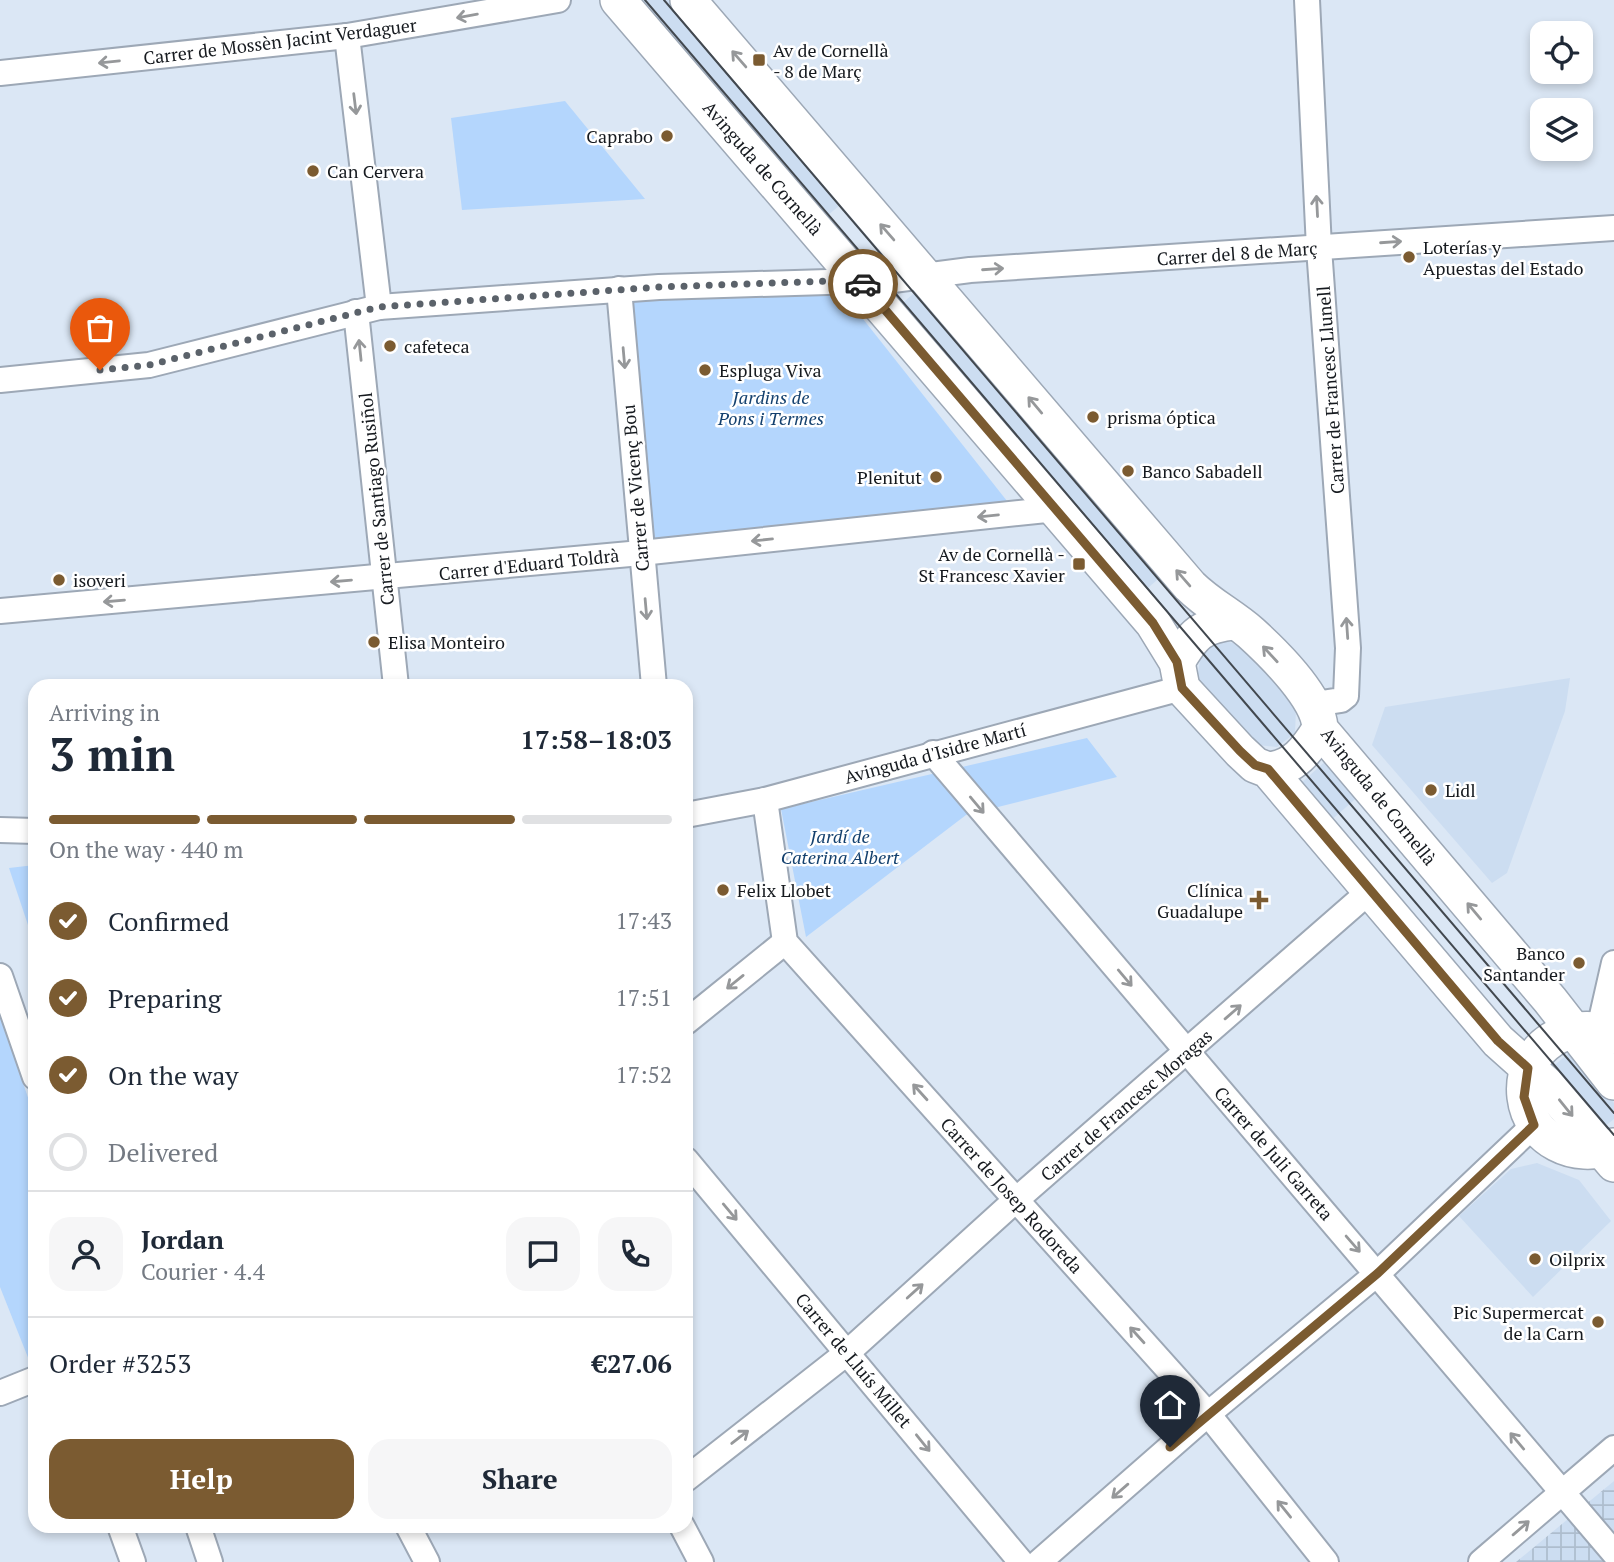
<!DOCTYPE html>
<html lang="en">
<head>
<meta charset="utf-8">
<style>
  body { margin:0; font-family:"PT Serif",serif; background:#f6f6f7; color:#1f2937; height:100vh; display:flex; flex-direction:column; font-size:26px; white-space:nowrap }
  * { box-sizing:border-box; margin:0 }
  p { font-size:23px; color:#747a83 }
  .icon { flex:none; width:38px; height:38px; fill:none; stroke:currentColor; stroke-width:2; stroke-linecap:round; stroke-linejoin:round }
  .map { position:relative; flex:1; overflow:hidden }
  .panel { position:absolute; left:28px; top:679px; width:665px; height:854px; display:flex; flex-direction:column; background:#fff; border-radius:21px; box-shadow:0 4px 10px #0003 }
  .panel>* { flex:none }
  .fabs { position:absolute; left:1530px; top:21px; display:grid; gap:14px }
  .fabs a { display:grid; place-items:center; width:63px; height:63px; border-radius:14px; background:#fff; box-shadow:0 4px 10px #0003; font-size:35px }
  .pin { position:absolute; display:grid; place-items:center; width:60px; height:60px; color:#fff; margin:-72px -30px; border-radius:50% 50% 50% 0; rotate:-45deg; box-shadow:0 0 7px #0007 }
  .pin .icon { rotate:45deg }
  .courier { position:absolute; display:grid; place-items:center; width:70px; height:70px; margin:-35px; border:5px solid #7b5b31; border-radius:50%; background:#fff; color:#222; box-shadow:0 2px 9px #0007 }
  .headline em { font-style:normal; font-weight:800 }
  .headline div { display:flex; flex-direction:column-reverse }
  .headline { display:flex; align-items:center; justify-content:space-between; height:119px; padding:0 21px }
  h1 { font-size:46px; font-weight:800; line-height:52px }
  .bar { display:grid; grid-template-columns:repeat(4,1fr); gap:10px 7px; align-content:center; height:84px; padding:0 21px }
  .bar i { height:9px; border-radius:5px; background:#e0e1e3 }
  .bar .selected { background:#7b5b31 }
  .bar p { grid-column:span 4 }
  .line { display:flex; align-items:center; gap:18px; padding:0 21px; border-top:2px solid #e0e1e3 }
  .line div { flex:1 }
  .round { display:grid; place-items:center; flex:none; width:74px; height:74px; border-radius:21px; background:#f6f6f7 }
  ol { padding:0 21px; list-style:none }
  li { display:flex; align-items:center; gap:21px; height:77px }
  li p { margin-inline-start:auto }
  li .icon { padding:7px; border-radius:50%; background:#7b5b31; color:#fff; stroke-width:4 }
  li:last-child { color:#747a83 }
  li i { width:38px; height:38px; border:4px solid #e0e1e3; border-radius:50% }
  .cta { display:flex; gap:14px; margin-top:auto; padding:14px 21px }
  .cta a { flex:1; height:80px; border-radius:21px; background:#7b5b31; color:#fff; font-size:28px; font-weight:800; line-height:80px; text-align:center }
  .cta a+a { background:#f6f6f7; color:#1f2937 }
  .map>svg:first-child { display:block }
  .built { fill:#ccddf1 }
  .industrial { fill:url(#industrial-grid) }
  .green { fill:#b4d6fd }
  .lines { fill:none; stroke-linecap:round; stroke-linejoin:round }
  .street-casing { stroke:#9da8b6; stroke-width:28 }
  .secondary-casing { stroke:#9da8b6; stroke-width:38 }
  .street { stroke:#fff; stroke-width:24 }
  .secondary { stroke:#fff; stroke-width:35 }
  .tram { stroke:#42484f; stroke-width:2 }
  .oneway { stroke:#96989a }
  .done { stroke:#5b626a; stroke-width:7; stroke-dasharray:0 12.6 }
  .route { stroke:#7b5b31; stroke-width:9 }
  .poi-dot { fill:#7b5b31; stroke:#fff; stroke-width:2.5 }
  .labels { text-anchor:middle; dominant-baseline:central; stroke-width:5; stroke-linejoin:round; paint-order:stroke }
  .street-label { font-size:18px; fill:#161a1f; stroke:#fff }
  .poi-label { font-size:18px; fill:#161a1f; stroke:#fff; text-anchor:start }
  .park-label { font-size:18px; font-style:italic; fill:#13406e; stroke:#fff }
</style>
</head>
<body>
<div class="map">
<svg width="1614" height="1562" viewBox="0 0 1614 1562">
  <defs>
    <pattern id="industrial-grid" width="8" height="8" patternUnits="userSpaceOnUse" patternTransform="scale(1.75)"><rect width="8" height="8" fill="#ccddf1"/><path d="M0 4h8M4 0v8" fill="none" stroke="#aebdce"/></pattern>
  </defs>
  <rect width="100%" height="100%" fill="#dbe7f5"/>
  <g class="built">
    <path d="M 634,0 L 673,0 L 845,201 L 822,220 Z"/>
    <path d="M 920,288 L 1164,574 L 1142,593 L 898,307 Z"/>
    <path d="M 1219,640 L 1243,645 L 1296,709 L 1295,733 L 1277,747 L 1257,745 L 1246,736 L 1197,678 L 1201,655 Z"/>
    <path d="M 1570,678 L 1565,711 L 1507,873 L 1492,883 L 1372,745 L 1385,707 Z"/>
    <path d="M 1329,758 L 1361,794 L 1329,822 L 1298,786 Z"/>
    <path d="M 1570,1052 L 1614,1103 L 1614,1119 L 1600,1130 L 1548,1071 Z"/>
    <path d="M 1537,1163 L 1579,1180 L 1611,1221 L 1533,1297 L 1459,1216 L 1511,1169 Z"/>
  </g>
  <path class="industrial" d="M 1614,1481 L 1614,1562 L 1516,1562 Z"/>
  <g class="green">
    <path d="M 565,101 L 645,199 L 462,210 L 451,118 Z"/>
    <path d="M 833,281 L 1007,501 L 647,542 L 626,300 Z"/>
    <path d="M 1087,738 L 1117,777 L 966,815 L 806,937 L 781,809 Z"/>
    <path d="M 35,865 L 35,946 L 9,868 Z"/>
    <path d="M 0,1016 L 35,1118 L 35,1358 L 29,1360 L 0,1287 Z"/>
  </g>
  <g class="lines">
    <g class="street-casing">
      <g id="street">
        <path d="M 1307,0 L 1319,248 L 1348,648 L 1346,696 L 1341,700 L 1315,704"/>
        <path d="M 347,36 L 379,307"/>
        <path d="M 0,73 L 347,36 L 558,0"/>
        <path d="M 619,289 L 654,686"/>
        <path d="M 356,312 L 396,686"/>
        <path d="M 0,380 L 149,365 L 379,307 L 659,287 L 893,280 L 970,270 L 1614,228"/>
        <path d="M 0,611 L 641,553 L 1056,509"/>
        <path d="M 933,753 L 1614,1553"/>
        <path d="M 765,800 L 785,942 L 1208,1414 L 1326,1562"/>
        <path d="M 686,815 L 765,800 L 1182,688"/>
        <path d="M 0,830 L 35,831"/>
        <path d="M 0,976 L 35,1077"/>
        <path d="M 686,1022 L 785,942"/>
        <path d="M 1599,1029 L 1614,963"/>
        <path d="M 686,1160 L 1021,1562"/>
        <path d="M 0,1393 L 35,1379"/>
        <path d="M 686,1479 L 848,1352 L 1017,1199 L 1371,890"/>
        <path d="M 120,1526 L 133,1562"/>
        <path d="M 198,1526 L 210,1562"/>
        <path d="M 408,1526 L 427,1562"/>
        <path d="M 682,1526 L 701,1562"/>
        <path d="M 1039,1562 L 1208,1414 L 1378,1273 L 1534,1125"/>
        <path d="M 1481,1562 L 1614,1448"/>
      </g>
    </g>
    <g class="secondary-casing">
      <g id="secondary">
        <path d="M 618,0 L 1153,623 L 1177,662 L 1182,688 L 1240,751 L 1255,765 L 1268,770 L 1498,1041 L 1546,1084 L 1614,1164"/>
        <path d="M 688,0 L 1190,586 C 1209,605 1232,616 1251,633 C 1273,653 1320,699 1320,729 L 1550,1000 L 1614,1082"/>
        <path d="M 1177,662 C 1194,633 1201,626 1234,622"/>
        <path d="M 1268,770 C 1294,768 1307,750 1320,729"/>
        <path d="M 1613,1146 C 1576,1162 1530,1140 1525,1097 C 1519,1047 1572,1015 1614,1036"/>
      </g>
    </g>
    <use href="#street" class="street"/>
    <use href="#secondary" class="secondary"/>
    <g class="tram">
      <path d="M 645,0 L 1614,1135"/>
      <path d="M 664,0 L 1614,1113"/>
    </g>
  </g>
  <defs><path id="oneway-shaft" d="M-6 0H5M1.5-3L5.5 0L1.5 3" fill="none" stroke-width="1.6" stroke-linecap="round" stroke-linejoin="round" transform="scale(1.75)"/></defs>
  <g class="oneway">
    <use href="#oneway-shaft" transform="translate(467 16) rotate(170)"/>
    <use href="#oneway-shaft" transform="translate(739 59) rotate(-131)"/>
    <use href="#oneway-shaft" transform="translate(109 62) rotate(174)"/>
    <use href="#oneway-shaft" transform="translate(355 104) rotate(83)"/>
    <use href="#oneway-shaft" transform="translate(1317 206) rotate(-93)"/>
    <use href="#oneway-shaft" transform="translate(887 232) rotate(-131)"/>
    <use href="#oneway-shaft" transform="translate(1391 242) rotate(-4)"/>
    <use href="#oneway-shaft" transform="translate(993 269) rotate(-4)"/>
    <use href="#oneway-shaft" transform="translate(360 350) rotate(-96)"/>
    <use href="#oneway-shaft" transform="translate(624 358) rotate(85)"/>
    <use href="#oneway-shaft" transform="translate(1035 405) rotate(-130)"/>
    <use href="#oneway-shaft" transform="translate(988 516) rotate(174)"/>
    <use href="#oneway-shaft" transform="translate(762 540) rotate(174)"/>
    <use href="#oneway-shaft" transform="translate(1183 578) rotate(-131)"/>
    <use href="#oneway-shaft" transform="translate(341 581) rotate(175)"/>
    <use href="#oneway-shaft" transform="translate(114 601) rotate(175)"/>
    <use href="#oneway-shaft" transform="translate(646 609) rotate(85)"/>
    <use href="#oneway-shaft" transform="translate(1347 628) rotate(-94)"/>
    <use href="#oneway-shaft" transform="translate(1270 654) rotate(-133)"/>
    <use href="#oneway-shaft" transform="translate(977 805) rotate(50)"/>
    <use href="#oneway-shaft" transform="translate(1474 911) rotate(-130)"/>
    <use href="#oneway-shaft" transform="translate(1125 978) rotate(50)"/>
    <use href="#oneway-shaft" transform="translate(735 982) rotate(141)"/>
    <use href="#oneway-shaft" transform="translate(1233 1012) rotate(-41)"/>
    <use href="#oneway-shaft" transform="translate(920 1092) rotate(-132)"/>
    <use href="#oneway-shaft" transform="translate(1566 1108) rotate(51)"/>
    <use href="#oneway-shaft" transform="translate(730 1212) rotate(50)"/>
    <use href="#oneway-shaft" transform="translate(1353 1244) rotate(49)"/>
    <use href="#oneway-shaft" transform="translate(915 1291) rotate(-42)"/>
    <use href="#oneway-shaft" transform="translate(1137 1335) rotate(-132)"/>
    <use href="#oneway-shaft" transform="translate(740 1437) rotate(-38)"/>
    <use href="#oneway-shaft" transform="translate(1517 1441) rotate(-130)"/>
    <use href="#oneway-shaft" transform="translate(923 1443) rotate(51)"/>
    <use href="#oneway-shaft" transform="translate(1120 1491) rotate(139)"/>
    <use href="#oneway-shaft" transform="translate(1284 1509) rotate(-129)"/>
    <use href="#oneway-shaft" transform="translate(1521 1528) rotate(-41)"/>
  </g>
  <g class="lines">
    <path class="done" d="M 100,370 L 149,365 L 379,307 L 659,287 L 860,280 L 863,284"/>
    <path class="route" d="M 863,284 L 1153,623 L 1177,662 L 1182,688 L 1240,751 L 1255,765 L 1268,769 L 1498,1041 L 1528,1068 L 1524,1097 L 1534,1125 L 1378,1273 L 1170,1447"/>
  </g>
  <g class="poi-dot">
    <rect x="752" y="53" width="14" height="14" rx="3.5"/>
    <circle cx="667" cy="136" r="7"/>
    <circle cx="313" cy="171" r="7"/>
    <circle cx="1409" cy="257" r="7"/>
    <circle cx="390" cy="346" r="7"/>
    <circle cx="705" cy="370" r="7"/>
    <circle cx="1093" cy="417" r="7"/>
    <circle cx="1128" cy="471" r="7"/>
    <circle cx="936" cy="477" r="7"/>
    <rect x="1072" y="557" width="14" height="14" rx="3.5"/>
    <circle cx="59" cy="580" r="7"/>
    <circle cx="374" cy="642" r="7"/>
    <circle cx="1431" cy="790" r="7"/>
    <circle cx="723" cy="890" r="7"/>
    <path d="M1255.5 889.5h7v7h7v7h-7v7h-7v-7h-7v-7h7z"/>
    <circle cx="1579" cy="963" r="7"/>
    <circle cx="1535" cy="1259" r="7"/>
    <circle cx="1598" cy="1322" r="7"/>
  </g>
  <g class="labels">
    <g class="street-label">
      <text transform="translate(280 41) rotate(-7)">Carrer de Mossèn Jacint Verdaguer</text>
      <text transform="translate(763 168) rotate(49)">Avinguda de Cornellà</text>
      <text transform="translate(1237 253) rotate(-4)">Carrer del 8 de Març</text>
      <text transform="translate(1330 390) rotate(-94)">Carrer de Francesc Llunell</text>
      <text transform="translate(635 488) rotate(-95)">Carrer de Vicenç Bou</text>
      <text transform="translate(376 499) rotate(-96)">Carrer de Santiago Rusiñol</text>
      <text transform="translate(529 564) rotate(-6)">Carrer d'Eduard Toldrà</text>
      <text transform="translate(935 753) rotate(-15)">Avinguda d'Isidre Martí</text>
      <text transform="translate(1379 796) rotate(51)">Avinguda de Cornellà</text>
      <text transform="translate(1126 1105) rotate(-41)">Carrer de Francesc Moragas</text>
      <text transform="translate(1274 1153) rotate(49)">Carrer de Juli Garreta</text>
      <text transform="translate(1012 1195) rotate(48)">Carrer de Josep Rodoreda</text>
      <text transform="translate(854 1360) rotate(50)">Carrer de Lluís Millet</text>
    </g>
    <g class="poi-label">
      <text x="773" y="50">Av de Cornellà<tspan x="773" dy="21">- 8 de Març</tspan></text>
      <text x="653" y="136" text-anchor="end">Caprabo</text>
      <text x="327" y="171">Can Cervera</text>
      <text x="1423" y="247">Loterías y<tspan x="1423" dy="21">Apuestas del Estado</tspan></text>
      <text x="404" y="346">cafeteca</text>
      <text x="719" y="370">Espluga Viva</text>
      <text x="1107" y="417">prisma óptica</text>
      <text x="1142" y="471">Banco Sabadell</text>
      <text x="922" y="477" text-anchor="end">Plenitut</text>
      <text x="1065" y="554" text-anchor="end">Av de Cornellà -<tspan x="1065" dy="21">St Francesc Xavier</tspan></text>
      <text x="73" y="580">isoveri</text>
      <text x="388" y="642">Elisa Monteiro</text>
      <text x="1445" y="790">Lidl</text>
      <text x="737" y="890">Felix Llobet</text>
      <text x="1243" y="890" text-anchor="end">Clínica<tspan x="1243" dy="21">Guadalupe</tspan></text>
      <text x="1565" y="953" text-anchor="end">Banco<tspan x="1565" dy="21">Santander</tspan></text>
      <text x="1549" y="1259">Oilprix</text>
      <text x="1584" y="1312" text-anchor="end">Pic Supermercat<tspan x="1584" dy="21">de la Carn</tspan></text>
    </g>
    <g class="park-label">
      <text x="771" y="397">Jardins de<tspan x="771" dy="21">Pons i Termes</tspan></text>
      <text x="840" y="836">Jardí de<tspan x="840" dy="21">Caterina Albert</tspan></text>
    </g>
  </g>
</svg>
<div class="fabs">
<a><svg class="icon" aria-label="locate" viewBox="0 0 24 24"><circle cx="12" cy="12" r="6"/><path d="M12 2v4M12 18v4M2 12h4M18 12h4"/></svg></a>
<a><svg class="icon" aria-label="layers" viewBox="0 0 24 24"><path d="M12 4l9 5-9 5-9-5zM3 14l9 5 9-5"/></svg></a>
</div>
<div class="pin" style="left:100px;top:370px;background:#ea580c"><svg class="icon" aria-label="bag" viewBox="0 0 24 24"><path d="M5 8h14l-1 12H6zM9 8a3 3 0 0 1 6 0"/></svg></div>
<div class="pin" style="left:1170px;top:1447px;background:#1f2937"><svg class="icon" aria-label="home" viewBox="0 0 24 24"><path d="M3 11l9-7 9 7M6 9v11h12V9"/></svg></div>
<div class="courier" style="left:863px;top:284px"><svg class="icon" aria-label="car" viewBox="0 0 24 24"><path d="M5 17H2v-5l4-1 3-4h7l3 4 3 1v5h-3M9 17h6M6 11h13"/><circle cx="7" cy="17" r="2"/><circle cx="17" cy="17" r="2"/></svg></div>
<section class="panel">
<div class="headline"><div><h1>3 min</h1><p>Arriving in</p></div><em>17:58–18:03</em></div>
<div class="bar"><i class="selected"></i><i class="selected"></i><i class="selected"></i><i></i><p>On the way · 440 m</p></div>
<ol>
<li><svg class="icon" aria-label="check" viewBox="0 0 24 24"><path d="M5 12l5 5 9-10"/></svg>Confirmed<p>17:43</p></li>
<li><svg class="icon" aria-label="check" viewBox="0 0 24 24"><path d="M5 12l5 5 9-10"/></svg>Preparing<p>17:51</p></li>
<li><svg class="icon" aria-label="check" viewBox="0 0 24 24"><path d="M5 12l5 5 9-10"/></svg>On the way<p>17:52</p></li>
<li><i></i>Delivered</li>
</ol>
<div class="line" style="height:126px"><a class="round"><svg class="icon" aria-label="person" viewBox="0 0 24 24"><circle cx="12" cy="8" r="4"/><path d="M4 21q1-7 8-7t8 7"/></svg></a><div><b>Jordan</b><p>Courier · 4.4</p></div><a class="round"><svg class="icon" aria-label="chat" viewBox="0 0 24 24"><path d="M4 5h16v11H9l-5 4z"/></svg></a><a class="round"><svg class="icon" aria-label="phone" viewBox="0 0 24 24"><path d="M5 4h4l2 5-3 2q2 4 5 5l2-3 5 2v4C11 20 4 13 5 4z"/></svg></a></div>
<div class="line" style="height:91px"><div>Order #3253</div><b>€27.06</b></div>
<div class="cta"><a>Help</a><a>Share</a></div>
</section>
</div>
</body>
</html>
